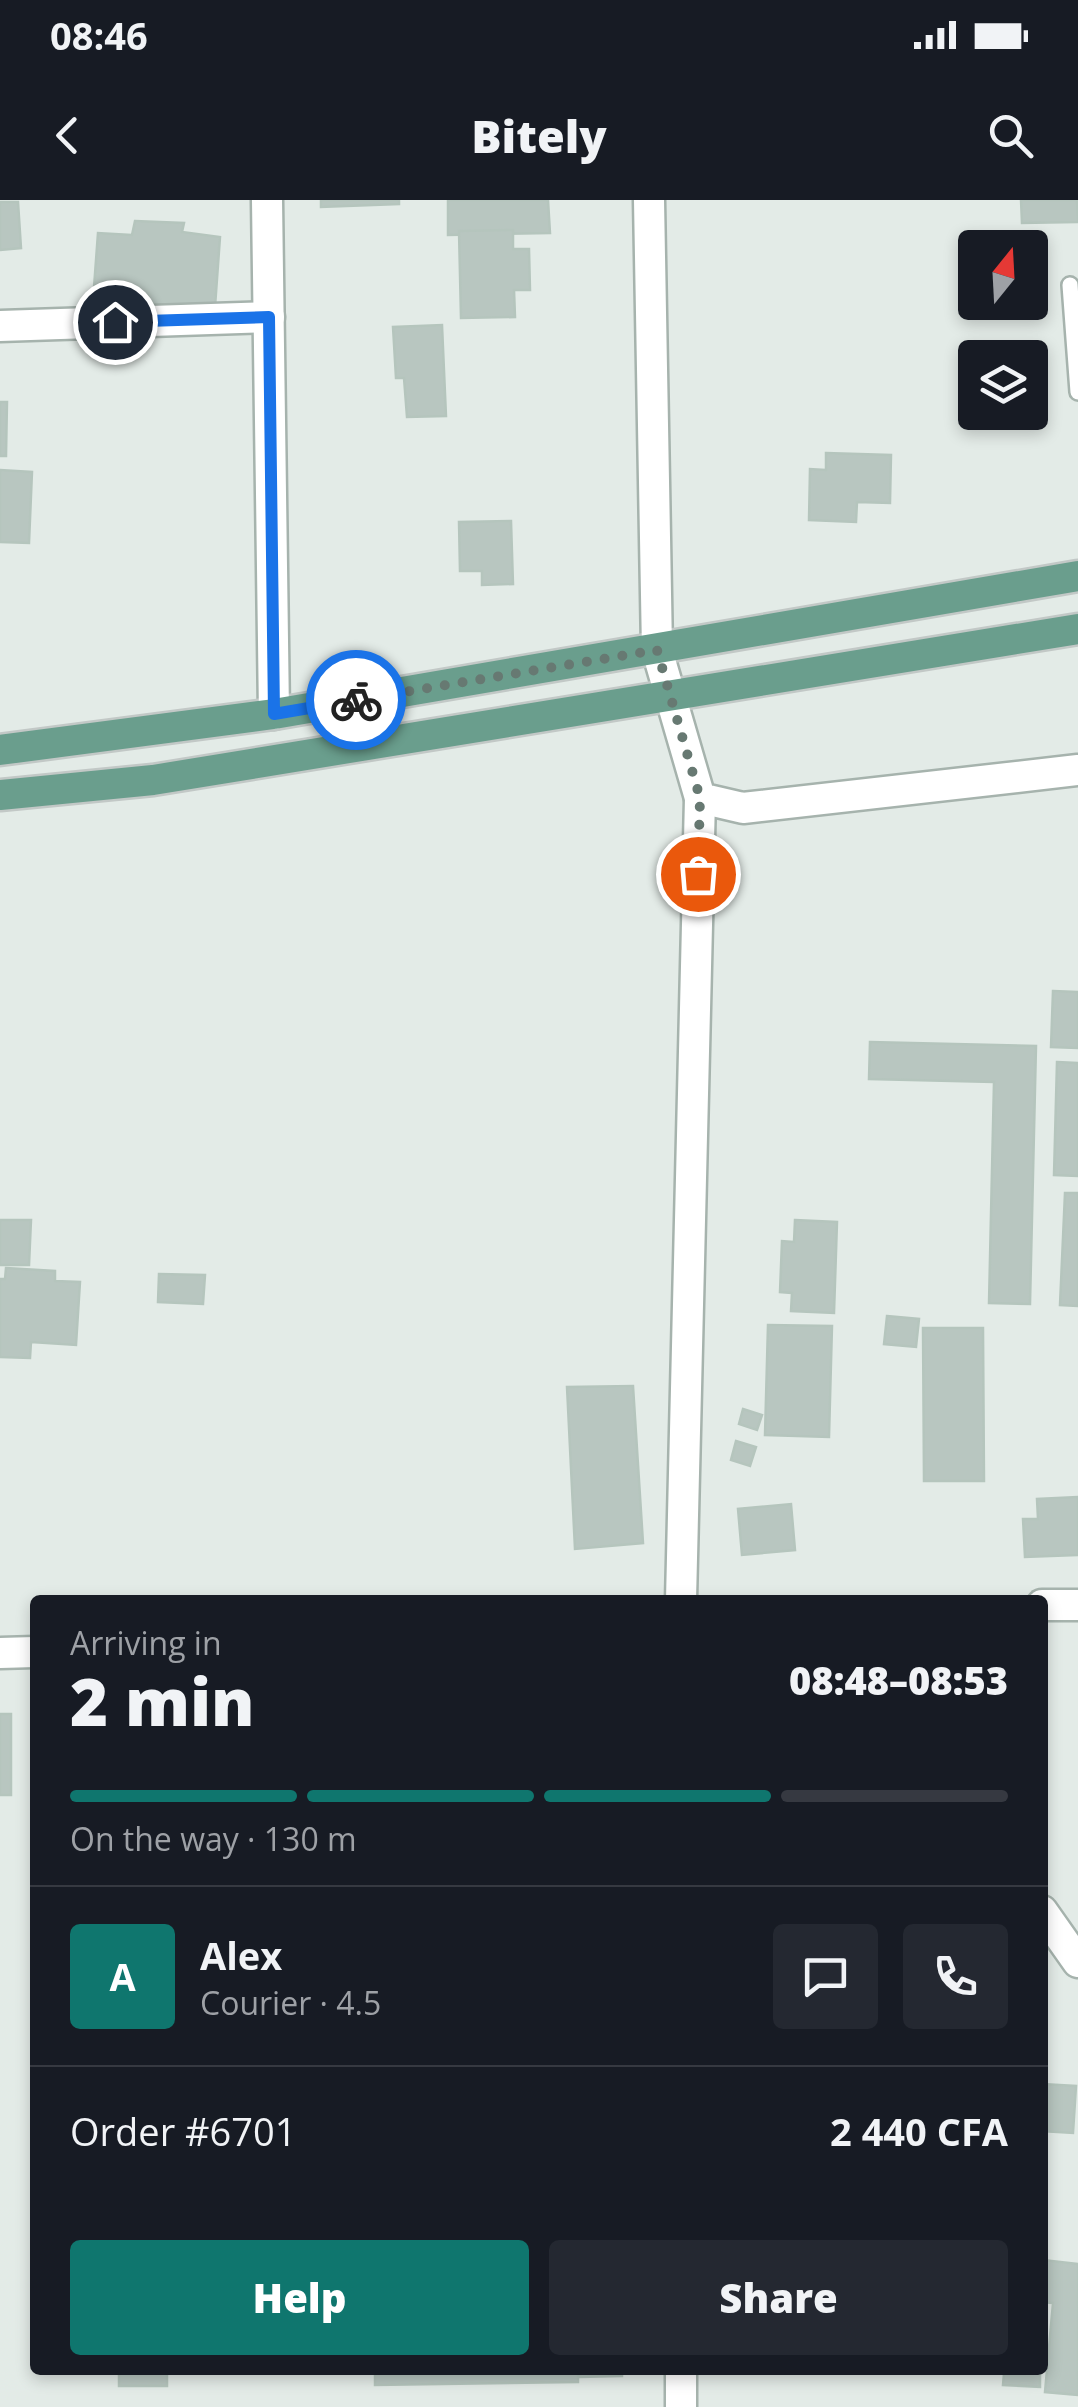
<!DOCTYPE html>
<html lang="en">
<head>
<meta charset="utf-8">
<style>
  body { margin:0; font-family:"Open Sans",sans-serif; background:#242831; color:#f1f3f6; height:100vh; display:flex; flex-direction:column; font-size:38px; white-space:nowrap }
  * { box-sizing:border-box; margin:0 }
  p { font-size:32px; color:#9ea1a6 }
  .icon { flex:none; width:55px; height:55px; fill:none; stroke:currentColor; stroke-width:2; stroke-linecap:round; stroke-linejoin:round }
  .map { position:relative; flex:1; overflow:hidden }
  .panel { position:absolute; left:30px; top:1395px; width:1018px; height:780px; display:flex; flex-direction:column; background:#171b24; border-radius:10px; box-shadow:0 5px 15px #0003 }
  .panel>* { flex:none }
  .needle { width:65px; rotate:18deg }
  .controls { position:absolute; left:958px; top:30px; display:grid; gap:20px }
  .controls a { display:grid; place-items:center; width:90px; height:90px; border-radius:10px; background:#171b24; box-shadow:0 5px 15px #0003; font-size:50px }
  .pin { position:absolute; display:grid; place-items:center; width:85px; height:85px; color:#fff; margin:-42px; border:5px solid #fff; border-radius:50%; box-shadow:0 2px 10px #0007 }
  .courier { position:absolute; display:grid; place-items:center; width:100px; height:100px; margin:-50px; border:8px solid #1a73e8; border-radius:50%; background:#fff; color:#222; box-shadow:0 2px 12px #0007 }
  .summary em { font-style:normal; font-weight:800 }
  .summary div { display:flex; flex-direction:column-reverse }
  .summary { display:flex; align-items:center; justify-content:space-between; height:170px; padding:0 40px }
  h1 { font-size:65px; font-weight:800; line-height:75px }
  .bar { display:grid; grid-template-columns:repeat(4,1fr); gap:15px 10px; align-content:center; height:120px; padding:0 40px }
  .bar i { height:12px; border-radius:8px; background:#363941 }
  .bar .on { background:#0f766e }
  .bar p { grid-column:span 4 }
  .line { display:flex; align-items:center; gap:25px; padding:0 40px; border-top:2px solid #363941 }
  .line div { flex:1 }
  .round { display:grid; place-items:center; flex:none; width:105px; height:105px; border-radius:10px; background:#242831 }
  .action { display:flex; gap:20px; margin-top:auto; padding:20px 40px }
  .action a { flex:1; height:115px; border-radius:10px; background:#0f766e; color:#fff; font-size:40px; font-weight:800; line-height:115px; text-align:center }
  .action a+a { background:#242831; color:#f1f3f6 }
  .status { display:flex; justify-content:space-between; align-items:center; height:70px; padding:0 50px; background:#171b24; direction:ltr }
  .status svg { height:28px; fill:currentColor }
  header { display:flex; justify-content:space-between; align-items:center; height:130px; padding:0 40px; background:#171b24; font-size:45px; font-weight:800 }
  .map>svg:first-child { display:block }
  .building { fill:#b8c6c0; stroke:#b5c5bd; stroke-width:2.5 }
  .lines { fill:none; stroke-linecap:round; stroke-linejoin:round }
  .service-casing { stroke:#a6b3ad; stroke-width:20 }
  .minor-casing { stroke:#a6b3ad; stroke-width:35 }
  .primary-casing { stroke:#c2c8c6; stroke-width:35 }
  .service { stroke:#fff; stroke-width:15 }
  .minor { stroke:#fff; stroke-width:30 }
  .primary { stroke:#6a9e8d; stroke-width:30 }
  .done { stroke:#677972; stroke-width:10; stroke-dasharray:0 18 }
  .route { stroke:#1a73e8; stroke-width:12 }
</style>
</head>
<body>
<div class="status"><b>08:46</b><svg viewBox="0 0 49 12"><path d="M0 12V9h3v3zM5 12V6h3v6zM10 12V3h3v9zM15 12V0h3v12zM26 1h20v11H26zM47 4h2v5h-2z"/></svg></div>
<header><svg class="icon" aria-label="back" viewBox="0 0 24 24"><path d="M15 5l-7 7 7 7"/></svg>Bitely<svg class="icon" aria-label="search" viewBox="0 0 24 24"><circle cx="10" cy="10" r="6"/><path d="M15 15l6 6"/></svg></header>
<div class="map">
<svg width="1078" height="2207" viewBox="0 0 1078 2207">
  <rect width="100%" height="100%" fill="#e3ebe7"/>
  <g class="building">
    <path d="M 321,0 L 399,0 L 399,4 L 321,7 Z"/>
    <path d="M 448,0 L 548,0 L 550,33 L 448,35 Z"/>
    <path d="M 1021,0 L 1077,0 L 1078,22 L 1022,23 Z"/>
    <path d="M 0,2 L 18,2 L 21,48 L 0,50 Z"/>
    <path d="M 135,21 L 184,23 L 182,32 L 220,37 L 215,107 L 93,101 L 98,33 L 132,35 Z"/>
    <path d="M 513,30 L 513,49 L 529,49 L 530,90 L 514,90 L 515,117 L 461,118 L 459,31 Z"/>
    <path d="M 442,125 L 446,216 L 407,217 L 404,178 L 396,178 L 393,127 Z"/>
    <path d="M 0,202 L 7,202 L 6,256 L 0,256 Z"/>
    <path d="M 826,253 L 891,255 L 890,303 L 857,302 L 856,322 L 809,320 L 810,269 L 826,270 Z"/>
    <path d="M 0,270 L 32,272 L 29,343 L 0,342 Z"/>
    <path d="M 511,321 L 513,384 L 482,385 L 482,371 L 460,371 L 459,322 Z"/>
    <path d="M 1053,791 L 1078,792 L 1078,848 L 1051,847 Z"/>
    <path d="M 870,842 L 1036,846 L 1030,1104 L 989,1103 L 994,882 L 869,879 Z"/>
    <path d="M 1057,862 L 1078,863 L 1078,976 L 1054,975 Z"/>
    <path d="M 1065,993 L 1078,993 L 1078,1106 L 1060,1105 Z"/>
    <path d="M 0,1020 L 31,1020 L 29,1065 L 0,1065 Z"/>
    <path d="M 795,1020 L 837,1022 L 834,1113 L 791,1111 L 792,1093 L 780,1092 L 782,1041 L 794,1042 Z"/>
    <path d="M 6,1068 L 55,1071 L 55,1081 L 80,1082 L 76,1145 L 31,1142 L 30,1158 L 0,1157 L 0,1079 L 5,1079 Z"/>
    <path d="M 159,1074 L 205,1075 L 203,1104 L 158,1102 Z"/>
    <path d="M 887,1116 L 919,1119 L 916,1147 L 884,1144 Z"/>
    <path d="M 768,1125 L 832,1126 L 829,1237 L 765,1235 Z"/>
    <path d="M 923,1128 L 983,1128 L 984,1281 L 924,1281 Z"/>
    <path d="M 633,1186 L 643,1343 L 575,1349 L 567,1187 Z"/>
    <path d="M 743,1209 L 762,1215 L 757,1230 L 739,1224 Z"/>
    <path d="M 736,1241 L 756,1247 L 750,1266 L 731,1260 Z"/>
    <path d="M 1078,1297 L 1078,1355 L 1025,1357 L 1023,1319 L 1038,1319 L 1037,1299 Z"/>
    <path d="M 791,1304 L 795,1350 L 742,1355 L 738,1309 Z"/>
    <rect x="0" y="1514" width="11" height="81"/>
    <path d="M 1042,1884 L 1076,1886 L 1073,1933 L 1042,1931 Z"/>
    <path d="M 1043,2060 L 1078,2064 L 1078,2195 L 1045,2192 L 1053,2103 L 1042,2102 Z"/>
    <rect x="119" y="2170" width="48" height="16"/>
    <path d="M 375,2170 L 578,2170 L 578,2182 L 375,2185 Z"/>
    <path d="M 580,2170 L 622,2170 L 622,2176 L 580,2177 Z"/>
    <path d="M 1040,2170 L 1040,2187 L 1003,2185 L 1004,2173 L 979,2172 Z"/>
  </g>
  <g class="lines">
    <g class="service-casing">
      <path id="service" d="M 1070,85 L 1078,192"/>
    </g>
    <g class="minor-casing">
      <g id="minor">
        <path d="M 267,0 L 274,514"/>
        <path d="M 649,0 L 657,450 L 700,598 L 743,608 L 1078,570"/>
        <path d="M 0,126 L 269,117"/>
        <path d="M 681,1400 L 700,598"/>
        <path d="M 1042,1405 L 1078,1405"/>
        <path d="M 0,1453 L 35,1452"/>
        <path d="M 1042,1711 L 1078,1762"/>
        <path d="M 681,2207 L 681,2170"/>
      </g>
    </g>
    <g class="primary-casing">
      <g id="primary">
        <path d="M 0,550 L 274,514 L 1078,376"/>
        <path d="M 0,595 L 153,580 L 1078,429"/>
      </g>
    </g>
    <use href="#service" class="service"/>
    <use href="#minor" class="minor"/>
    <use href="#primary" class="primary"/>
  </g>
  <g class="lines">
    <path class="done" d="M 356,500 L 657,450 L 700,598 L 698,674"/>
    <path class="route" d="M 115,122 L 269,117 L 274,514 L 356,500"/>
  </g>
</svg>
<div class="controls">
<a><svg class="needle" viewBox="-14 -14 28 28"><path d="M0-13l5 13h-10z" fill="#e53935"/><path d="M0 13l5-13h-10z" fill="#9ea1a6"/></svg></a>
<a><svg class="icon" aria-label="layers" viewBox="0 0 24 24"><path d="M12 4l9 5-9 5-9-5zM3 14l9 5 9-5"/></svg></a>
</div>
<div class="pin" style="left:698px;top:674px;background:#ea580c"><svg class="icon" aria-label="bag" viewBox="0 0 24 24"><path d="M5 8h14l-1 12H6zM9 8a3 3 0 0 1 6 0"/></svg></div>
<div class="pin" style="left:115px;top:122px;background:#1f2937"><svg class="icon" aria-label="home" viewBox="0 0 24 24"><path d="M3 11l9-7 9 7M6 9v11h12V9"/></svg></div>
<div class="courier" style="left:356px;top:500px"><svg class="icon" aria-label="bike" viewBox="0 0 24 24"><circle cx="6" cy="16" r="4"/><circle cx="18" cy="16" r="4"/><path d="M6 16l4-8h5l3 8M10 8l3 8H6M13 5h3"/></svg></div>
<section class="panel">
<div class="summary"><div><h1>2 min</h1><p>Arriving in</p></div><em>08:48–08:53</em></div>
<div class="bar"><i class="on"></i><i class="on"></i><i class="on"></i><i></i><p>On the way · 130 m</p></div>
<div class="line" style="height:180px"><b class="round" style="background:#0f766e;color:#fff">A</b><div><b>Alex</b><p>Courier · 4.5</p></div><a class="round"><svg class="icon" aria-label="chat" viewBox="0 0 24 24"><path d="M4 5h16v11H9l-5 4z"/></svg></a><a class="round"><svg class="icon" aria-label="phone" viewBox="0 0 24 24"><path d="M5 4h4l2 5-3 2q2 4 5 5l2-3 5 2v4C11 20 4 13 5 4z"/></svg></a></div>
<div class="line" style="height:130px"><div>Order #6701</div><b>2 440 CFA</b></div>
<div class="action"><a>Help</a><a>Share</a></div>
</section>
</div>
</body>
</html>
